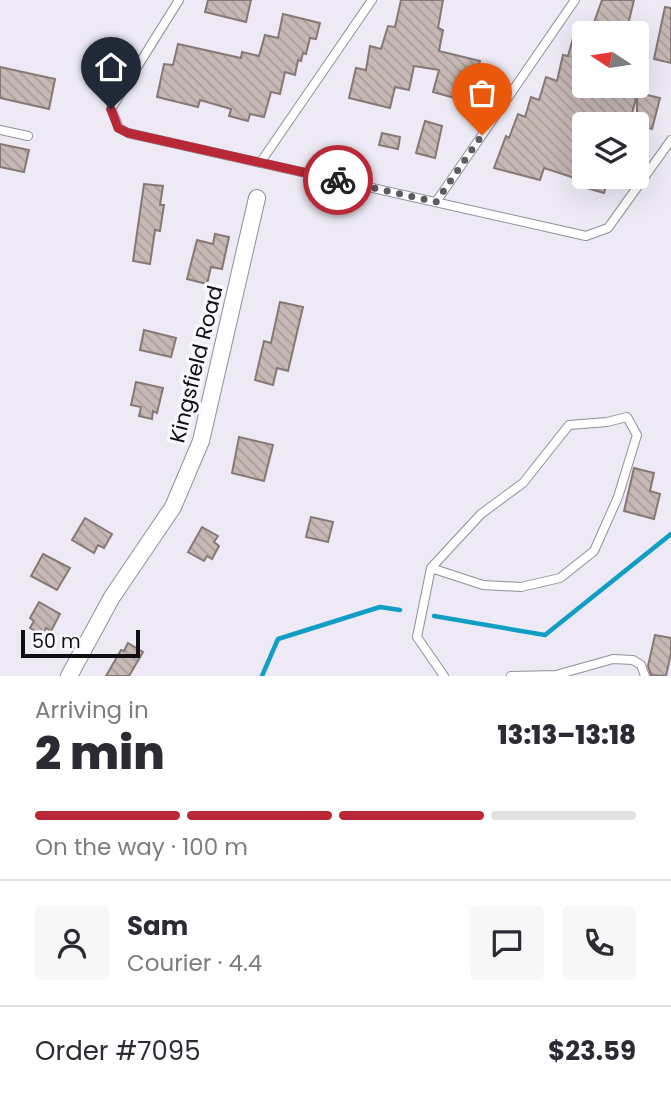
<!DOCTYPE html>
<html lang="en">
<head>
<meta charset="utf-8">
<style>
  body { margin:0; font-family:Poppins,sans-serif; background:#f7f7f7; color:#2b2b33; height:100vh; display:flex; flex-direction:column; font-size:26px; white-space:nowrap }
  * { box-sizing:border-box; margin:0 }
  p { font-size:23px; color:#7c7c81 }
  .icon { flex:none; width:38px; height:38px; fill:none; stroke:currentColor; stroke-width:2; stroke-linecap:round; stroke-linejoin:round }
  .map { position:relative; height:676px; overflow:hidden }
  .sheet { display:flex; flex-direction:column; background:#fff; flex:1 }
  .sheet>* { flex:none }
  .needle { width:46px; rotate:282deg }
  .controls { position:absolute; left:572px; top:21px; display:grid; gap:14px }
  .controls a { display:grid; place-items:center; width:77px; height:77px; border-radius:7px; background:#fff; box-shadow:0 7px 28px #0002; font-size:35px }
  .scale { position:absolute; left:21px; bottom:18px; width:119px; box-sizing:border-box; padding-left:7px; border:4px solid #0f0e12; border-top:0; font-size:19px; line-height:24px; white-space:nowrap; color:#0f0e12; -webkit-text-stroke:5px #f9f8fd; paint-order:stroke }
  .pin { position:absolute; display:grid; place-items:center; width:60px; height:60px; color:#fff; margin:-72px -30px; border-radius:50% 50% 50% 0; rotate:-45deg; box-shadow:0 0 7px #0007 }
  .pin .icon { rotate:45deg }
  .courier { position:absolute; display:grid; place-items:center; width:70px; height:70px; margin:-35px; border:5px solid #b92836; border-radius:50%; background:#fff; color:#222; box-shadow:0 2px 9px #0007 }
  .summary em { font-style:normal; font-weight:800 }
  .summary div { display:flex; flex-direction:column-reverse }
  .summary { display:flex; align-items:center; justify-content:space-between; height:119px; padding:0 35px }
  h1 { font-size:46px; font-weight:800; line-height:52px }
  .bar { display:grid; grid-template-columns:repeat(4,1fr); gap:10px 7px; align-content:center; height:84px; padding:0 35px }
  .bar i { height:9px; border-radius:5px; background:#e1e1e2 }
  .bar .current { background:#b92836 }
  .bar p { grid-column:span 4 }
  .line { display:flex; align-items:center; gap:18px; padding:0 35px; border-top:2px solid #e1e1e2 }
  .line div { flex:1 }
  .round { display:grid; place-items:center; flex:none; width:74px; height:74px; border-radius:7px; background:#f7f7f7 }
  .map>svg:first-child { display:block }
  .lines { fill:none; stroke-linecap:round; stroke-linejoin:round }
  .stream { stroke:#119ec5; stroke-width:4.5 }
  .building { fill:url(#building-back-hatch); stroke:#867975; stroke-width:2 }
  .service-casing { stroke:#918e9a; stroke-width:10 }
  .minor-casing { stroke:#918e9a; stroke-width:18 }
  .service { stroke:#fff; stroke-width:8 }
  .minor { stroke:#fff; stroke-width:16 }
  .done { stroke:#5d5b62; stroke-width:7; stroke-dasharray:0 12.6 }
  .route { stroke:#b92836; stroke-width:9 }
  .labels { text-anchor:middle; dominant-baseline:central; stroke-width:7; stroke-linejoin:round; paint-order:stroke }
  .street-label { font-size:21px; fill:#0f0e12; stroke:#f9f8fd }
</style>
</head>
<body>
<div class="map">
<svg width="671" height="676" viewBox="0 0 671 676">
  <defs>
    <pattern id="building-back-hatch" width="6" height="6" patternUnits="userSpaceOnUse" patternTransform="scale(1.75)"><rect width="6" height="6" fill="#c6b8b4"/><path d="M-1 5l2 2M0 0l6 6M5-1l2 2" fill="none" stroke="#a99d9a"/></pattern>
  </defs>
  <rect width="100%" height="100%" fill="#edeaf6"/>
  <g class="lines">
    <g class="stream">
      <path d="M 434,616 L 545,635 L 671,534"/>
      <path d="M 262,676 L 278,639 L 380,607 L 400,610"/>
    </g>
  </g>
  <g class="building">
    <path d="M 208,0 L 251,0 L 246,22 L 205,12 Z"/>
    <path d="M 401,0 L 443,0 L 438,28 L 443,30 L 439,51 L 480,61 L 471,95 L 468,94 L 466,101 L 433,92 L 439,70 L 414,66 L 409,90 L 395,87 L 390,108 L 349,98 L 356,68 L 366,70 L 370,46 L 381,49 L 388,26 L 395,27 Z"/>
    <path d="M 602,0 L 634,0 L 626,33 L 612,33 L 592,28 Z"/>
    <path d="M 665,7 L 671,8 L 671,63 L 654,59 Z"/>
    <path d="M 283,14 L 320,23 L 316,39 L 310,38 L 306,54 L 303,53 L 301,61 L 298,60 L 295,75 L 285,72 L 280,94 L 271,92 L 264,117 L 250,114 L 248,121 L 229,116 L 231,109 L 200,100 L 198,107 L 157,97 L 164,64 L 173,65 L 178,44 L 241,58 L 242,52 L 259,56 L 265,35 L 278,38 Z"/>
    <path d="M 573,38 L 584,41 L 584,86 L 609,86 L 660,98 L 652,129 L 637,125 L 637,95 L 629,124 L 585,113 L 576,146 L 584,148 L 584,181 L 544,168 L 540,180 L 494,168 L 506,136 L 509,138 L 518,114 L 525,117 L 531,97 L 539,100 L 546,77 L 557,81 L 563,55 L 568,56 Z"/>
    <path d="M 0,67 L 55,79 L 49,109 L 0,98 Z"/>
    <path d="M 425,121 L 442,126 L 435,158 L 416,153 Z"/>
    <path d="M 382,133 L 400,137 L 398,149 L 379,145 Z"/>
    <path d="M 0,144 L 29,150 L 24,172 L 0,167 Z"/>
    <path d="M 590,177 L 609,177 L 604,193 L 587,188 Z"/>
    <path d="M 144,184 L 163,186 L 160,205 L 164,205 L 160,231 L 155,230 L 150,264 L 133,261 Z"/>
    <path d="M 215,234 L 229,237 L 222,269 L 211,267 L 207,284 L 187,279 L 197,240 L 213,244 Z"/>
    <path d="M 280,302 L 303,307 L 288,371 L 277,368 L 273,385 L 255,380 L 264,341 L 271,343 Z"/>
    <path d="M 144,330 L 176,338 L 171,357 L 140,350 Z"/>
    <path d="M 136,382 L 163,388 L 157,413 L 153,411 L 152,419 L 139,416 L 141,407 L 131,405 Z"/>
    <path d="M 239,437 L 273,445 L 264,481 L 232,473 Z"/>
    <path d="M 634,468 L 654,473 L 650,491 L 660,494 L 654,519 L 624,511 Z"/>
    <path d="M 311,517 L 333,522 L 328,542 L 306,537 Z"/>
    <path d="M 85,518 L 112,534 L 104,548 L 98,545 L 94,553 L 72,540 Z"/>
    <path d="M 202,527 L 218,536 L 214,542 L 219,546 L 212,559 L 207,556 L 204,561 L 188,552 Z"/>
    <path d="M 43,554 L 70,568 L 57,590 L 31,576 Z"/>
    <path d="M 39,602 L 60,614 L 51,631 L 46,628 L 42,635 L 30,628 L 34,621 L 30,618 Z"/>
    <path d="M 655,635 L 671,638 L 671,653 L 666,676 L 651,675 L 648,666 Z"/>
    <path d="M 128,643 L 143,652 L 129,676 L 106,676 L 121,650 L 124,651 Z"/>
  </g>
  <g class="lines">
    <g class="service-casing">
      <g id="service">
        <path d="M 179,0 L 111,109 L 119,128 L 128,133 L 586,236 L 608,228 L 671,140"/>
        <path d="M 0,130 L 28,136"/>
        <path d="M 260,163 L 372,0"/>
        <path d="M 436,202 L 575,0"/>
        <path d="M 431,568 L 483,585 L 521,587 L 560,578 L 594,551 L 618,497 L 637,435 L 627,417 L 607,422 L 569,425 L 523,483 L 481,514 L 431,568 L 417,637 L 444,676"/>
        <path d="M 511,676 L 556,675 L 613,659 L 633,660 L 641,665 L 645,676"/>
      </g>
    </g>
    <g class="minor-casing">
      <path id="minor" d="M 69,676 L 112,597 L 173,507 L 201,441 L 257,198"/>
    </g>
    <use href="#service" class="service"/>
    <use href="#minor" class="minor"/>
  </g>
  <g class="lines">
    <path class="done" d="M 338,180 L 436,202 L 482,135"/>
    <path class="route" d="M 111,109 L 118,128 L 128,133 L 338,180"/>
  </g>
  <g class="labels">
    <g class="street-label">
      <text transform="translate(196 364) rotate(-76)">Kingsfield Road</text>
    </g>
  </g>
</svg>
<div class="controls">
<a><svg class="needle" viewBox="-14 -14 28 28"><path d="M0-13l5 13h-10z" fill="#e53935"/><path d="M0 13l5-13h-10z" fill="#7c7c81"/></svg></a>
<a><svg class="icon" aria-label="layers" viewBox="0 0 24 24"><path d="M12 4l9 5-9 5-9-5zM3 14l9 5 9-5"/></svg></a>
</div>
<div class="scale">50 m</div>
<div class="pin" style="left:482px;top:135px;background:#ea580c"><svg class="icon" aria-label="bag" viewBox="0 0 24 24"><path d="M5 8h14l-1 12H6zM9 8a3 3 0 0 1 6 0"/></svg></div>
<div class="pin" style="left:111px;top:109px;background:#1f2937"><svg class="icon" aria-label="home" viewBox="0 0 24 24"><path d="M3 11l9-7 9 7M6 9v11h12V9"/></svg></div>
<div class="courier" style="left:338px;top:180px"><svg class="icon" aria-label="bike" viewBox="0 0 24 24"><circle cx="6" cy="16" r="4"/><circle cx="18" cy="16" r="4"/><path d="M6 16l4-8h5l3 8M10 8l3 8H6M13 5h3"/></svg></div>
</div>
<section class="sheet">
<div class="summary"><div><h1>2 min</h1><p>Arriving in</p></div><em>13:13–13:18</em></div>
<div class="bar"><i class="current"></i><i class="current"></i><i class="current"></i><i></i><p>On the way · 100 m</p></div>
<div class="line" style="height:126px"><a class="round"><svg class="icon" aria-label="person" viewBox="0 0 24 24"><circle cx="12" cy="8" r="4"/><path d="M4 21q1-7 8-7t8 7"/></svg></a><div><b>Sam</b><p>Courier · 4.4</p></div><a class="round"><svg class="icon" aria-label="chat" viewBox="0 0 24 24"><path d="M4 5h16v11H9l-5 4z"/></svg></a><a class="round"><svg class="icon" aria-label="phone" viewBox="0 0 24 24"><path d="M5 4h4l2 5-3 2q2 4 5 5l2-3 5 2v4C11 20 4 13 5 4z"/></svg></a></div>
<div class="line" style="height:91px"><div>Order #7095</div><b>$23.59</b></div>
</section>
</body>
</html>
